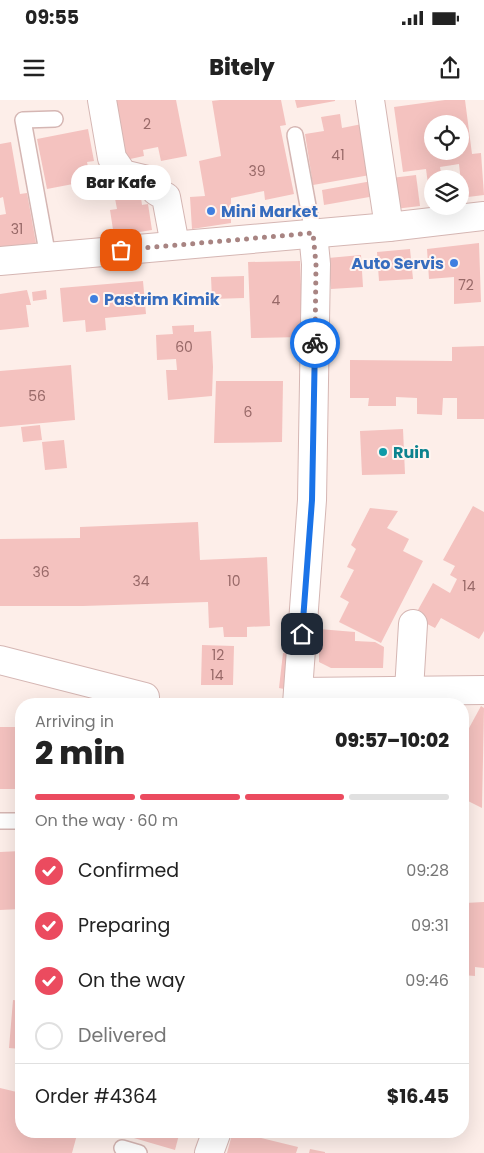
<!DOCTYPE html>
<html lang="en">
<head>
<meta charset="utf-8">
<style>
  body { margin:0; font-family:Poppins,sans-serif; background:#f6f6f6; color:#222; height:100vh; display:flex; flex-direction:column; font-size:19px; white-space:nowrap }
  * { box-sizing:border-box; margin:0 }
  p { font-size:16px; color:#767676 }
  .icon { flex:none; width:28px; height:28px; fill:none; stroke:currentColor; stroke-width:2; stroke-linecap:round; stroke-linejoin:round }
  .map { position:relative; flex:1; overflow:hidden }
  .details { position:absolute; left:15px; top:598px; width:454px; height:440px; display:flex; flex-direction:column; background:#fff; border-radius:20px; box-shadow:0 5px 20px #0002 }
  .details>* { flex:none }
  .fabs { position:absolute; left:424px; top:15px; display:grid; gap:10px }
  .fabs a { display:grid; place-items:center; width:45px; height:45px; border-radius:50%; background:#fff; box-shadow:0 5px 20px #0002; font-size:25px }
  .pin { position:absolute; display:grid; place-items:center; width:42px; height:42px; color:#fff; margin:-21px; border-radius:10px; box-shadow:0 2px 8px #0006 }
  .courier { position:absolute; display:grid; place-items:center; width:50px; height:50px; margin:-25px; border:4px solid #1a73e8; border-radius:50%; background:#fff; color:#222; box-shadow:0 1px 6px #0007 }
  .bubble { position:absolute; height:35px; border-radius:18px; background:#fff; box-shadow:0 5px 20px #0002; font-size:16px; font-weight:800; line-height:35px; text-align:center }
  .overview em { font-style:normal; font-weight:800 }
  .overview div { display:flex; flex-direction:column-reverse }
  .overview { display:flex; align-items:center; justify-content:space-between; height:85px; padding:0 20px }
  h1 { font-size:32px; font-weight:800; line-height:38px }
  .bar { display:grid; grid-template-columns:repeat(4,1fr); gap:8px 5px; align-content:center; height:60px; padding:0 20px }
  .bar i { height:6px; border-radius:4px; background:#e0e0e0 }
  .bar .selected { background:#eb4b5f }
  .bar p { grid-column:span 4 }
  .line { display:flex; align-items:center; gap:12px; padding:0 20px; border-top:1px solid #e0e0e0 }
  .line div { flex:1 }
  ol { padding:0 20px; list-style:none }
  li { display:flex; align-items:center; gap:15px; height:55px }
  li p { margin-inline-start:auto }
  li .icon { padding:5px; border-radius:50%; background:#eb4b5f; color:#fff; stroke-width:4 }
  li:last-child { color:#767676 }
  li i { width:28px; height:28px; border:2px solid #e0e0e0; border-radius:50% }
  .status { display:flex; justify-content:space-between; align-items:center; height:35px; padding:0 25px; background:#fff; direction:ltr }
  .status svg { height:14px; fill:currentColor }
  header { display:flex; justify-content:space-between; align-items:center; height:65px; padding:0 20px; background:#fff; font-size:22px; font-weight:800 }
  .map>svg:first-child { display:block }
  .building { fill:#f4c2bf; fill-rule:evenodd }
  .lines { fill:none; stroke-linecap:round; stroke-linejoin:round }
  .lane-casing { stroke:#d5b6b3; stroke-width:18 }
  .street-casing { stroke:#d5b6b3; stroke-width:30 }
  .lane { stroke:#fff; stroke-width:15 }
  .street { stroke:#fff; stroke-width:28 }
  .done { stroke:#a88482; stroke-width:5; stroke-dasharray:0 9 }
  .route { stroke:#1a73e8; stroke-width:6 }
  .shop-dot { fill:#3f7fe0; stroke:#fff4f0; stroke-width:2 }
  .culture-dot { fill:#0f9aa8; stroke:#fff4f0; stroke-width:2 }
  .labels { text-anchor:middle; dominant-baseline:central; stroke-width:4; stroke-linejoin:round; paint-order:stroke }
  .number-label { font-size:14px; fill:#986968 }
  .shop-label { font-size:16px; font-weight:bold; fill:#366cbe; stroke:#fff4f0; text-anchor:start }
  .culture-label { font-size:16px; font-weight:bold; fill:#0d838f; stroke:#fff4f0; text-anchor:start }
</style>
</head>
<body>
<div class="status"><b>09:55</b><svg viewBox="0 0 49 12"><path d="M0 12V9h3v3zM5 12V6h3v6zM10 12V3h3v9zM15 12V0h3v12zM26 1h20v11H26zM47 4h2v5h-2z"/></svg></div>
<header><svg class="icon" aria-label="menu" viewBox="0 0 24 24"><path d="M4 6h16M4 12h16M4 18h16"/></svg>Bitely<svg class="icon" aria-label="share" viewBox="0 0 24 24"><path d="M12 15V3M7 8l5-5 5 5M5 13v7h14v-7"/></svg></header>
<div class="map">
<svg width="484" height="1053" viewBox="0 0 484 1053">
  <rect width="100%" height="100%" fill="#fdeee9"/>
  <g class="building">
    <path d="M 109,0 L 176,0 L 187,56 L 161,61 L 158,47 L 143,50 L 144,56 L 121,61 Z"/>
    <path d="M 220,0 L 281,0 L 286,25 L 280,26 L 294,94 L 265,100 L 264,91 L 231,98 L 231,123 L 192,129 L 190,97 L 205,96 L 199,61 L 221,56 L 212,1 Z"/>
    <path d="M 295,0 L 335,0 L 335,1 L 297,8 Z"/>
    <path d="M 445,0 L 465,0 L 472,54 L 481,53 L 484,95 L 468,97 L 465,81 L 461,82 L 459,64 L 440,67 L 442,79 L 432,79 L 431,107 L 426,69 L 403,72 L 394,7 ZM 432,24 L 460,24 L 460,51 L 432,51 Z"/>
    <path d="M 340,14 L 342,28 L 362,24 L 370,75 L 313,85 L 305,34 L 324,31 L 321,17 Z"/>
    <path d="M 88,29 L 94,61 L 87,62 L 92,87 L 74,91 L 73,84 L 47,89 L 37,39 Z"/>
    <path d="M 11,42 L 20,94 L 27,93 L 36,143 L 0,147 L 0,115 L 6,114 L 3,97 L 0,98 L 0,44 Z"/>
    <path d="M 416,75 L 420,106 L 395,109 L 391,78 Z"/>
    <path d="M 372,81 L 375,96 L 324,105 L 322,90 Z"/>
    <path d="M 139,83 L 142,105 L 148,104 L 152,130 L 114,136 L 110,110 L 117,109 L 113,88 Z"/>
    <path d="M 479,143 L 481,202 L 454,204 L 454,177 L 429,179 L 427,149 Z"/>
    <path d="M 410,149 L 413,179 L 379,181 L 377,152 Z"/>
    <path d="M 361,155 L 363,187 L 331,189 L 328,158 Z"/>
    <path d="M 300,161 L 303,237 L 251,238 L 248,162 Z"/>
    <path d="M 244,176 L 244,198 L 212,199 L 211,177 Z"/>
    <path d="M 143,181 L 146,214 L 105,218 L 106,230 L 86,232 L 85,220 L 63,222 L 60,188 Z"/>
    <path d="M 27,190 L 31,205 L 26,205 L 29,227 L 0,230 L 0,194 Z"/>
    <path d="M 46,190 L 47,199 L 33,201 L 32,192 Z"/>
    <path d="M 194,225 L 194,232 L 211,231 L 213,267 L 212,296 L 168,300 L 166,270 L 177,270 L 176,259 L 157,260 L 156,235 L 173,234 L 172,226 Z"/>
    <path d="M 484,246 L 484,319 L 457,319 L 457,298 L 443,298 L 442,315 L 417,314 L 417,298 L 396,297 L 396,306 L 368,306 L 369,298 L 350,298 L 350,260 L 452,261 L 452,247 Z"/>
    <path d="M 71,265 L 75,320 L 0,327 L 0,271 Z"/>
    <path d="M 216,281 L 283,281 L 282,342 L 214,343 Z"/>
    <path d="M 40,325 L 42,340 L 23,342 L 21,327 Z"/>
    <path d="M 403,329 L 405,374 L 362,375 L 360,331 Z"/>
    <path d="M 64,340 L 67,368 L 45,370 L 42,342 Z"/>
    <path d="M 473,406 L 484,412 L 484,531 L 479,539 L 441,518 L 435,528 L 414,517 L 433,483 L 450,493 L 457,479 L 450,475 L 455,466 L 443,460 Z"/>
    <path d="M 370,408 L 398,411 L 387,428 L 409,439 L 403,451 L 423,461 L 381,543 L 339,522 L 349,502 L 340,497 L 354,470 L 347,467 L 356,449 L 351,445 Z"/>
    <path d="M 198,422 L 200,460 L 267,457 L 270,526 L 247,527 L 247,537 L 224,537 L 223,527 L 209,528 L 208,502 L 83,506 L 0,506 L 0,439 L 80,438 L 80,427 Z"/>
    <path d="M 319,529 L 355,532 L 355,541 L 375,542 L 384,547 L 383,568 L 331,568 L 319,562 Z"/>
    <path d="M 202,545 L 234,546 L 233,585 L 201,585 Z"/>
    <path d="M 283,553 L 293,554 L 289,590 L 279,588 Z"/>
    <path d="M 481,606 L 484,608 L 482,708 L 462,698 L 462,641 Z"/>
    <rect x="0" y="627" width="21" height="62"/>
    <path d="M 21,751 L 21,809 L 0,810 L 0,752 Z"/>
    <path d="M 462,770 L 467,770 L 465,803 L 484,802 L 484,868 L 475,867 L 475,876 L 462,875 Z"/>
    <path d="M 13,900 L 21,901 L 21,949 L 9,948 Z"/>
    <path d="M 0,988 L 21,993 L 21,1031 L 78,1031 L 72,1053 L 0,1053 Z"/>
    <path d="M 129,1031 L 180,1031 L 175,1050 L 127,1036 Z"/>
    <path d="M 233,1031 L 298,1047 L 296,1053 L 227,1053 Z"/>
    <path d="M 334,1031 L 398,1031 L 398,1037 Z"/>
    <path d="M 310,1049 L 325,1052 L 325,1053 L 309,1053 Z"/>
  </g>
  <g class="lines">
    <g class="lane-casing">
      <g id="lane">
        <path d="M 295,35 L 313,133"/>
        <path d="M 48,157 L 23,20 L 55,19"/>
        <path d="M 0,721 L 21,721"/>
        <path d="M 122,1048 L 139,1053"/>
      </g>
    </g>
    <g class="street-casing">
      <g id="street">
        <path d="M 102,0 L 112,58 L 123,74 L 148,80 L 156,91 L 166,97 L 175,145"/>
        <path d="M 370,0 L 389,127"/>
        <path d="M 0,161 L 389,127 L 484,116"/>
        <path d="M 0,560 L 145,597"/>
        <path d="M 409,590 L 413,524"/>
        <path d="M 298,592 L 484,590"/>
        <path d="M 297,604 L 312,400 L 316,164 L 313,133"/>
        <path d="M 209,1053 L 217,1031"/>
      </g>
    </g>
    <use href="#lane" class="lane"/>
    <use href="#street" class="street"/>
  </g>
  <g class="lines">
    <path class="done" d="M 121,150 L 313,133 L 316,164 L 315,243"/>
    <path class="route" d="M 302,534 L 312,400 L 315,243"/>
  </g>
  <g class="shop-dot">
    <circle cx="211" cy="111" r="5"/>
    <circle cx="454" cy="163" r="5"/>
    <circle cx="94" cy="199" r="5"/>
  </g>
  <circle class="culture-dot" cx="383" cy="352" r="5"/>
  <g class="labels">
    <g class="number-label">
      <text x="147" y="24">2</text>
      <text x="338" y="55">41</text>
      <text x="257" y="71">39</text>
      <text x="17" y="129">31</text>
      <text x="466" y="185">72</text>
      <text x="276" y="200">4</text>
      <text x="184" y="247">60</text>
      <text x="37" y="296">56</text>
      <text x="248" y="312">6</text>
      <text x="41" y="472">36</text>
      <text x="141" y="481">34</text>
      <text x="234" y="481">10</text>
      <text x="469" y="486">14</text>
      <text x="218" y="555">12</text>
      <text x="217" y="575">14</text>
    </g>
    <g class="shop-label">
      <text x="221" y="111">Mini Market</text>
      <text x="444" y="163" text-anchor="end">Auto Servis</text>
      <text x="104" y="199">Pastrim Kimik</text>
    </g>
    <g class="culture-label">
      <text x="393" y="352">Ruin</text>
    </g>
  </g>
</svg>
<div class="fabs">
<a><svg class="icon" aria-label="locate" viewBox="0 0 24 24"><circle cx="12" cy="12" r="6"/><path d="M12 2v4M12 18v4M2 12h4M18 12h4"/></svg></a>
<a><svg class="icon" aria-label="layers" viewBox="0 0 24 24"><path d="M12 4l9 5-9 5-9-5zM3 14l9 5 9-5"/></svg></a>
</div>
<div class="pin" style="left:121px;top:150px;background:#ea580c"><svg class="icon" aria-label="bag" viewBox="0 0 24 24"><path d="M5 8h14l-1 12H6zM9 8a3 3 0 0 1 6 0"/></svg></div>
<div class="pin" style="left:302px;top:534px;background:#1f2937"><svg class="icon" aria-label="home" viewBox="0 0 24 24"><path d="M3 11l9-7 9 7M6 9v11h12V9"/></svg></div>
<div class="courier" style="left:315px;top:243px"><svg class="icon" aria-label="bike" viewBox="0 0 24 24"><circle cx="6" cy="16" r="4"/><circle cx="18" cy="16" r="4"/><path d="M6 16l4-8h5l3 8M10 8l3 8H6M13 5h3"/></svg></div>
<div class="bubble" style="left:71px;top:65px;width:100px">Bar Kafe</div>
<section class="details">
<div class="overview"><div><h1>2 min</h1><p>Arriving in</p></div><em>09:57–10:02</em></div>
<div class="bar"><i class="selected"></i><i class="selected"></i><i class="selected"></i><i></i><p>On the way · 60 m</p></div>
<ol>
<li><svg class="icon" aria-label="check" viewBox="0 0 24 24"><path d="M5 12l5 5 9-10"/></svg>Confirmed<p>09:28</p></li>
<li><svg class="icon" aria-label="check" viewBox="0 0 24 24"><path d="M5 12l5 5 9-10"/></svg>Preparing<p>09:31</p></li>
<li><svg class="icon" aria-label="check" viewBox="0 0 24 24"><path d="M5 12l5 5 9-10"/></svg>On the way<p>09:46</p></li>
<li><i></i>Delivered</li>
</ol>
<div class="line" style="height:65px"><div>Order #4364</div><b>$16.45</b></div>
</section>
</div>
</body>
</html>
